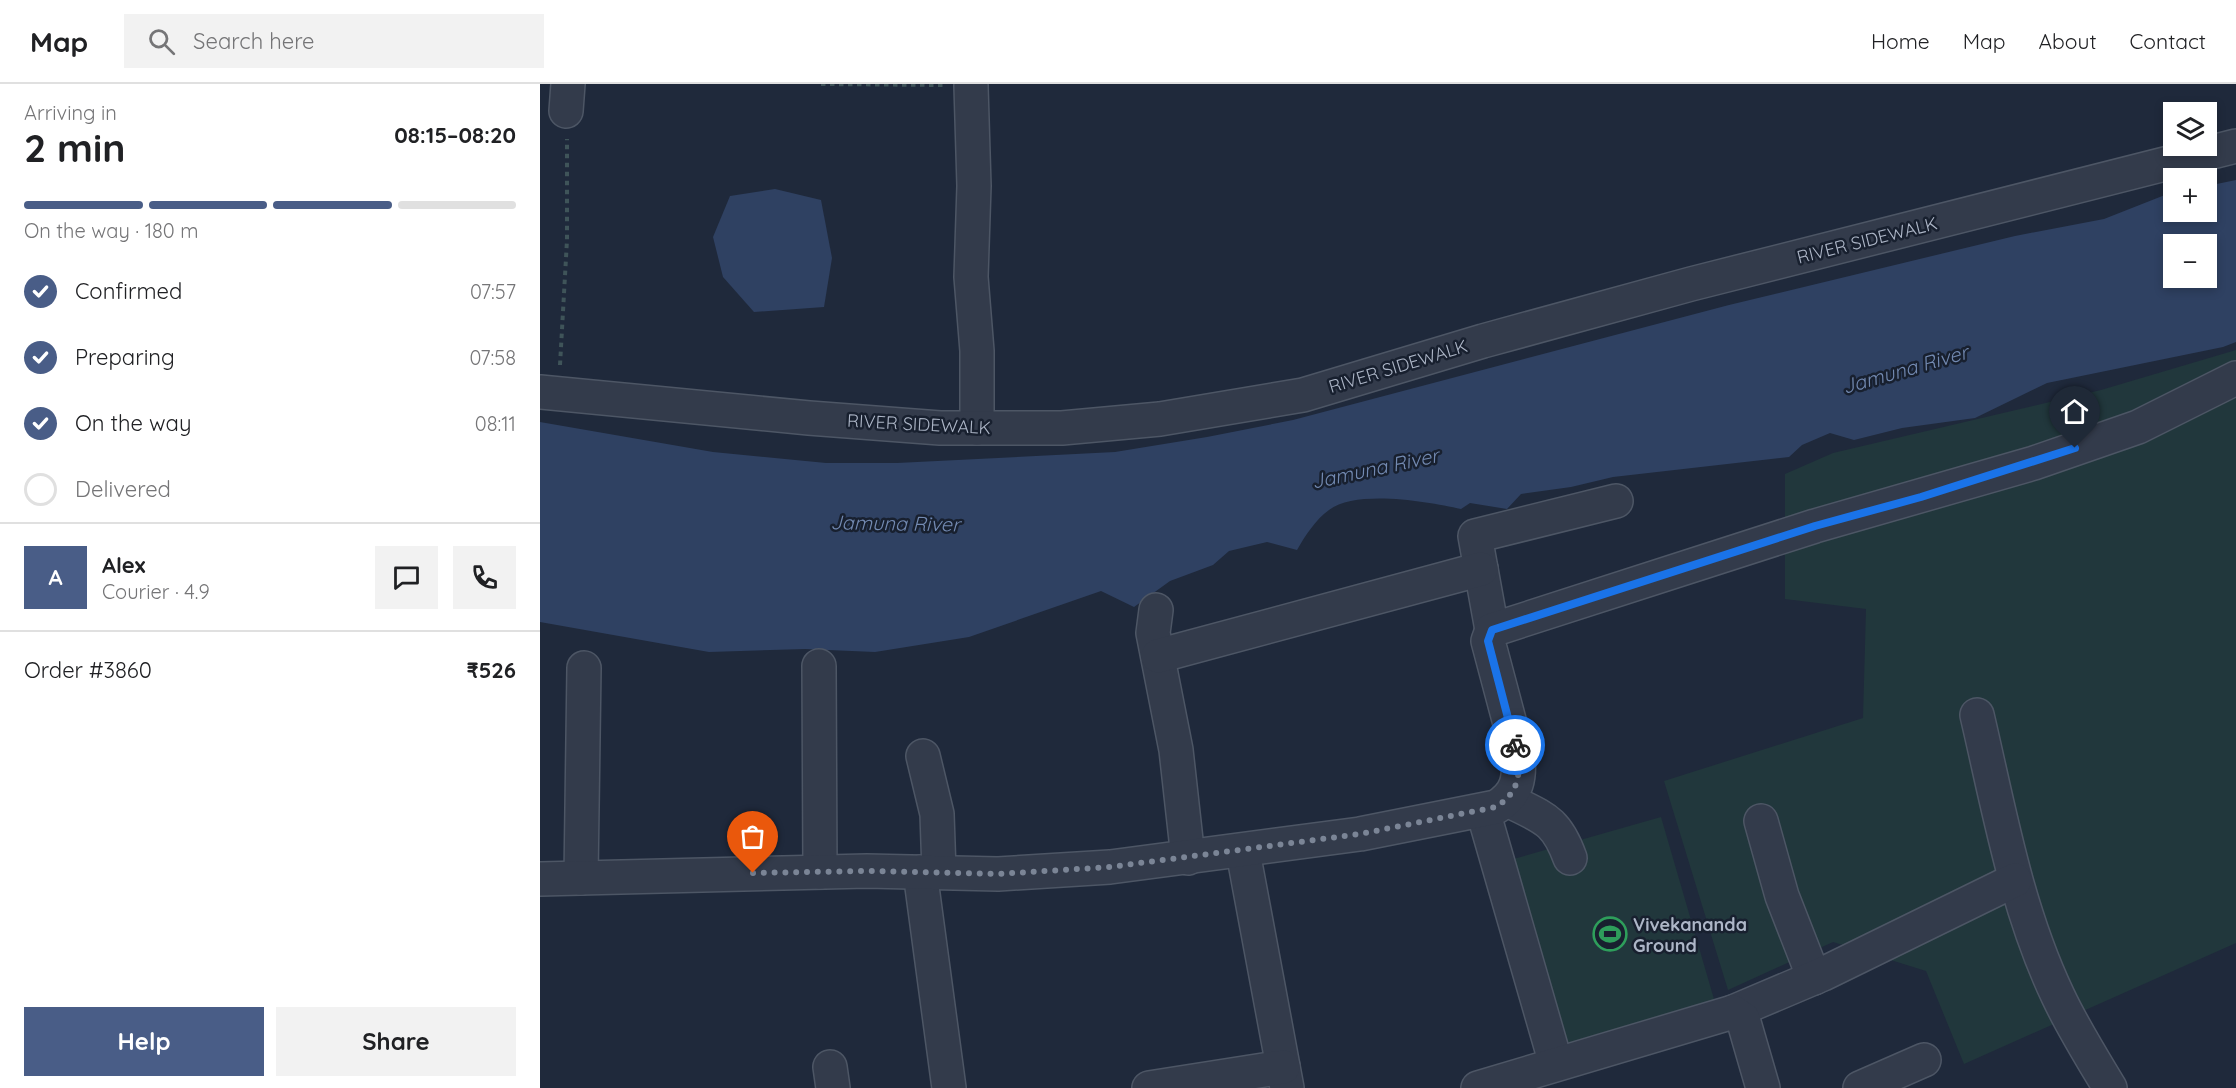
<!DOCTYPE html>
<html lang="en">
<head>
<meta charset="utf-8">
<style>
  body { margin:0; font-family:Quicksand,sans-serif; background:#f2f2f2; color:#202124; height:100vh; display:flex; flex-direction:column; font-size:22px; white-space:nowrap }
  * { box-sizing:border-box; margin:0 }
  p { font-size:20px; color:#757577 }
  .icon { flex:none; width:33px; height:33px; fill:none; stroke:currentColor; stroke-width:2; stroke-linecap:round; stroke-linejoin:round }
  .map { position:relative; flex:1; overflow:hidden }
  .side { display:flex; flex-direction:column; background:#fff; width:540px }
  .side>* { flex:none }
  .fabs { position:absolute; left:1623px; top:18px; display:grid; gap:12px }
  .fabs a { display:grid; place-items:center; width:54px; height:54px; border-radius:0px; background:#fff; box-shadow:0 3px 9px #0003; font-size:30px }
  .pin { position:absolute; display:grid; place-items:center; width:51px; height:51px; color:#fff; margin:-62px -26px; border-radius:50% 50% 50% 0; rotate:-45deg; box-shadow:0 0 6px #0007 }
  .pin .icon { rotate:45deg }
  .courier { position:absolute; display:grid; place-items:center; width:60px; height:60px; margin:-30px; border:4px solid #1a73e8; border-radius:50%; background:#fff; color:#222; box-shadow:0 2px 8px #0007 }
  .head em { font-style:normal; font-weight:800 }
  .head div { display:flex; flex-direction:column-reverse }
  .head { display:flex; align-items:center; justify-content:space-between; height:102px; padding:0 24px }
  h1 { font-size:39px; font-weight:800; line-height:45px }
  .bar { display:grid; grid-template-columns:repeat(4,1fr); gap:9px 6px; align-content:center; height:72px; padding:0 24px }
  .bar i { height:8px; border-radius:4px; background:#e0e0e0 }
  .bar .current { background:#495d87 }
  .bar p { grid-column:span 4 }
  .line { display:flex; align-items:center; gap:15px; padding:0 24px; border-top:2px solid #e0e0e0 }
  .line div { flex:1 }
  .round { display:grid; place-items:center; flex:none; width:63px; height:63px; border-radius:0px; background:#f2f2f2 }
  ol { padding:0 24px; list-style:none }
  li { display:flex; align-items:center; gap:18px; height:66px }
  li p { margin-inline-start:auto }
  li .icon { padding:6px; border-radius:50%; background:#495d87; color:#fff; stroke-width:4 }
  li:last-child { color:#757577 }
  li i { width:33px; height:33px; border:3px solid #e0e0e0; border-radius:50% }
  .action { display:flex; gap:12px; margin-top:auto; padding:12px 24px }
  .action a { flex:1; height:69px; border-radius:0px; background:#495d87; color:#fff; font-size:24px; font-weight:800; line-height:69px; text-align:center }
  .action a+a { background:#f2f2f2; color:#202124 }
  header { display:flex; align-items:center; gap:36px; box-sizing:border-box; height:84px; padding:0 30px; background:#fff; border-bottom:2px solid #e0e0e0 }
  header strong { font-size:28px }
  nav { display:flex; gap:33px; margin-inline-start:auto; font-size:21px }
  .search { width:420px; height:54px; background:#f2f2f2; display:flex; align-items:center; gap:15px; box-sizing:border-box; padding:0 21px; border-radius:0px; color:#757577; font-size:22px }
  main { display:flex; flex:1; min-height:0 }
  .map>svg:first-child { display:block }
  .green { fill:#21373c }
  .water { fill:#2f4162; fill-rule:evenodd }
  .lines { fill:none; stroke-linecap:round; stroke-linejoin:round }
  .minor-casing { stroke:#4d5665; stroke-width:36 }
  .path { stroke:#3f5459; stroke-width:4; stroke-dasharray:4.5 4.5; stroke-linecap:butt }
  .minor { stroke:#333b4b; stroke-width:33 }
  .done { stroke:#7b8596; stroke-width:6; stroke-dasharray:0 10.8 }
  .route { stroke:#1a73e8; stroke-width:8 }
  .labels { text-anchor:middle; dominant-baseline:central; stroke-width:5; stroke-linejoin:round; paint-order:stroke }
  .street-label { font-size:18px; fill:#adb6c7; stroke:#18202f }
  .poi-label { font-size:18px; font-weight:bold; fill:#adb6c7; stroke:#18202f; text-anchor:start }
  .water-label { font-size:20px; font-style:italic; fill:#738ab2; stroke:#18202f }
</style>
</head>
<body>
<header>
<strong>Map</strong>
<div class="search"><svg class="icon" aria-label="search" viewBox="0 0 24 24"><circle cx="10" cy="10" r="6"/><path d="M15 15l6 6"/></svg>Search here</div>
<nav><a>Home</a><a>Map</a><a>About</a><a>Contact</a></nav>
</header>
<main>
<section class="side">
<div class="head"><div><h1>2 min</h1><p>Arriving in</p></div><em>08:15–08:20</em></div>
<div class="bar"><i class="current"></i><i class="current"></i><i class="current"></i><i></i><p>On the way · 180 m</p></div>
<ol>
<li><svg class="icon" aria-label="check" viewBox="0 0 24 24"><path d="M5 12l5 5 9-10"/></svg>Confirmed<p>07:57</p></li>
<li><svg class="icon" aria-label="check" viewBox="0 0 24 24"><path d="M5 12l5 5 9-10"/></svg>Preparing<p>07:58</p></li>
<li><svg class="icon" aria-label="check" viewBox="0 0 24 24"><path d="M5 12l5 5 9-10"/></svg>On the way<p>08:11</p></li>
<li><i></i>Delivered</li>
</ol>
<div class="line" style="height:108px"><b class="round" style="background:#495d87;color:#fff">A</b><div><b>Alex</b><p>Courier · 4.9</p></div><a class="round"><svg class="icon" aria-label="chat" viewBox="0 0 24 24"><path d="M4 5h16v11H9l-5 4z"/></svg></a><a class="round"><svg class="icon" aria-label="phone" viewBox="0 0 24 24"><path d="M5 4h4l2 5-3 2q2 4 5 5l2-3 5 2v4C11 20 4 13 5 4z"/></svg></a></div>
<div class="line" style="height:78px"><div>Order #3860</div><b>₹526</b></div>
<div class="action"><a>Help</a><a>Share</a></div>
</section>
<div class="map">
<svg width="1696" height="1004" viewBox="0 0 1696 1004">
  <rect width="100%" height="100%" fill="#1f293b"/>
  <g class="green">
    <path d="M 1696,266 L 1696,859 L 1424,980 L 1386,887 L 1293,858 L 1188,906 L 1124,697 L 1323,634 L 1326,525 L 1245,515 L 1245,390 L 1293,369 L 1561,306 Z"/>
    <path d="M 1121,733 L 1176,922 L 1018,967 L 963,778 Z"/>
  </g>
  <g class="water">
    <path d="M 1696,96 L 1696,258 L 1683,263 L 1507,299 L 1435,334 L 1362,344 L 1314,356 L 1290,349 L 1262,361 L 1249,373 L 1073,393 L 1031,403 L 981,410 L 967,425 L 930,419 L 921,425 C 889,418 817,405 789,426 C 776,435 765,452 757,466 L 727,458 L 689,467 L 673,481 L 630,497 L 594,523 L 561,507 L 429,553 L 335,568 L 265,565 L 169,568 L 0,538 L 0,338 L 173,368 L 286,379 L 357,379 L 575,368 L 667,353 L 753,336 L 1189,221 L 1475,152 L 1564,135 L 1630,109 L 1633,109 L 1634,128 L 1666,128 L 1667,102 ZM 1634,160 L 1666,160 L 1666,194 L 1634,194 Z"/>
    <path d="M 235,105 L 281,116 L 292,174 L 284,223 L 214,228 L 183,193 L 173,153 L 190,112 Z"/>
  </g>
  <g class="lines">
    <g class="minor-casing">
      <g id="minor">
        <path d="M 431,2 L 434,102 L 431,193 L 437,267 L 437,344"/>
        <path d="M 26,27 L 28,0"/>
        <path d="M 0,308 L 269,334 L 400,344 L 522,344 L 620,335 L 763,311 L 943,257 L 1151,200 L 1696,62"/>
        <path d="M 616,526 L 613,549 L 636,666 L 648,774"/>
        <path d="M 952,546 L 935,452 L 1076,417"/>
        <path d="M 618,572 L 941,485"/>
        <path d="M 279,582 L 280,788"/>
        <path d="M 1437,631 C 1459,725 1476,824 1518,912 C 1533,944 1552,974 1570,1004"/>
        <path d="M 383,672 L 397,730 L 399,788"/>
        <path d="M 968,716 C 1003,734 1016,735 1030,774"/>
        <path d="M 943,727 L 1016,980"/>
        <path d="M 1221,737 L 1242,812 L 1274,894"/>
        <path d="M 703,768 L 747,1004"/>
        <path d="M 380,788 L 409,1004"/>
        <path d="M 41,794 L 44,584"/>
        <path d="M 0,795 L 327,787 L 458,790 L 570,783 L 820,750 L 956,723 C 978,710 980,694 978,670 L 948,557 L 952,546 L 1275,442 L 1494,379 L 1598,343 L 1696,294"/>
        <path d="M 1193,928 L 1283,890 L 1475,796"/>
        <path d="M 290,983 L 293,1004"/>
        <path d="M 609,1004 L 743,983"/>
        <path d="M 938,1004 L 1193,928 L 1203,935 L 1223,1004"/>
        <path d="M 1320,1004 L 1384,976"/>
      </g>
    </g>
    <g class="path">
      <path d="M 281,0 L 403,1"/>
      <path d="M 20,281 L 27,156 L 27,55"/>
    </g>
    <use href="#minor" class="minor"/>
  </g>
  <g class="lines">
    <path class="done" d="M 213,789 L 327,787 L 458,790 L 570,783 L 820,750 L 956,723 C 980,708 982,687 975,661"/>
    <path class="route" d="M 975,661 L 948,557 L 952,546 L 1275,442 L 1381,413 L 1535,364"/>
  </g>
  <defs>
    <g id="stadium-ring" transform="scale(1.725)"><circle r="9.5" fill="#18202f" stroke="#2e9e5b" stroke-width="1.5"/><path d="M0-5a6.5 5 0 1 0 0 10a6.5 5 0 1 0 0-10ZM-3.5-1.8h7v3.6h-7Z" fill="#2e9e5b"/></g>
  </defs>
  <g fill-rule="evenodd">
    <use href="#stadium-ring" x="1070" y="850"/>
  </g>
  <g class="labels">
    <g class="street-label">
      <text transform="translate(1327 156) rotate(-14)">RIVER SIDEWALK</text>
      <text transform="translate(858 282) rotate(-17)">RIVER SIDEWALK</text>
      <text transform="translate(379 340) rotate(3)">RIVER SIDEWALK</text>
    </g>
    <g class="poi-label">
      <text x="1093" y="840">Vivekananda<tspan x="1093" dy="21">Ground</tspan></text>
    </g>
    <g class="water-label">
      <text transform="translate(1365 285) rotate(-16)">Jamuna River</text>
      <text transform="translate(835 384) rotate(-12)">Jamuna River</text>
      <text transform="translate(355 439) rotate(1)">Jamuna River</text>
    </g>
  </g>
</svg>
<div class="fabs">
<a><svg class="icon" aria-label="layers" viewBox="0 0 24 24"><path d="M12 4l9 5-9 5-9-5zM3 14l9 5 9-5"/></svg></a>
<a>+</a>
<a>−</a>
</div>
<div class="pin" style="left:213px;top:789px;background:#ea580c"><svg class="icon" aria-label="bag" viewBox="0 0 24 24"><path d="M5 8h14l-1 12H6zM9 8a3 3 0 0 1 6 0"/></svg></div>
<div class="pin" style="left:1535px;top:364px;background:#1f2937"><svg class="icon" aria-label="home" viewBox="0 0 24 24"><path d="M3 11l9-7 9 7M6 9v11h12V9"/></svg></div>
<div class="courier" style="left:975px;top:661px"><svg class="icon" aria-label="bike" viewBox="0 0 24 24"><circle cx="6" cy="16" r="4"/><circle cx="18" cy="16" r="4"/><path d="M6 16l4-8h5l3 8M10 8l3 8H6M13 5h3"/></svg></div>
</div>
</main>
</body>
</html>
